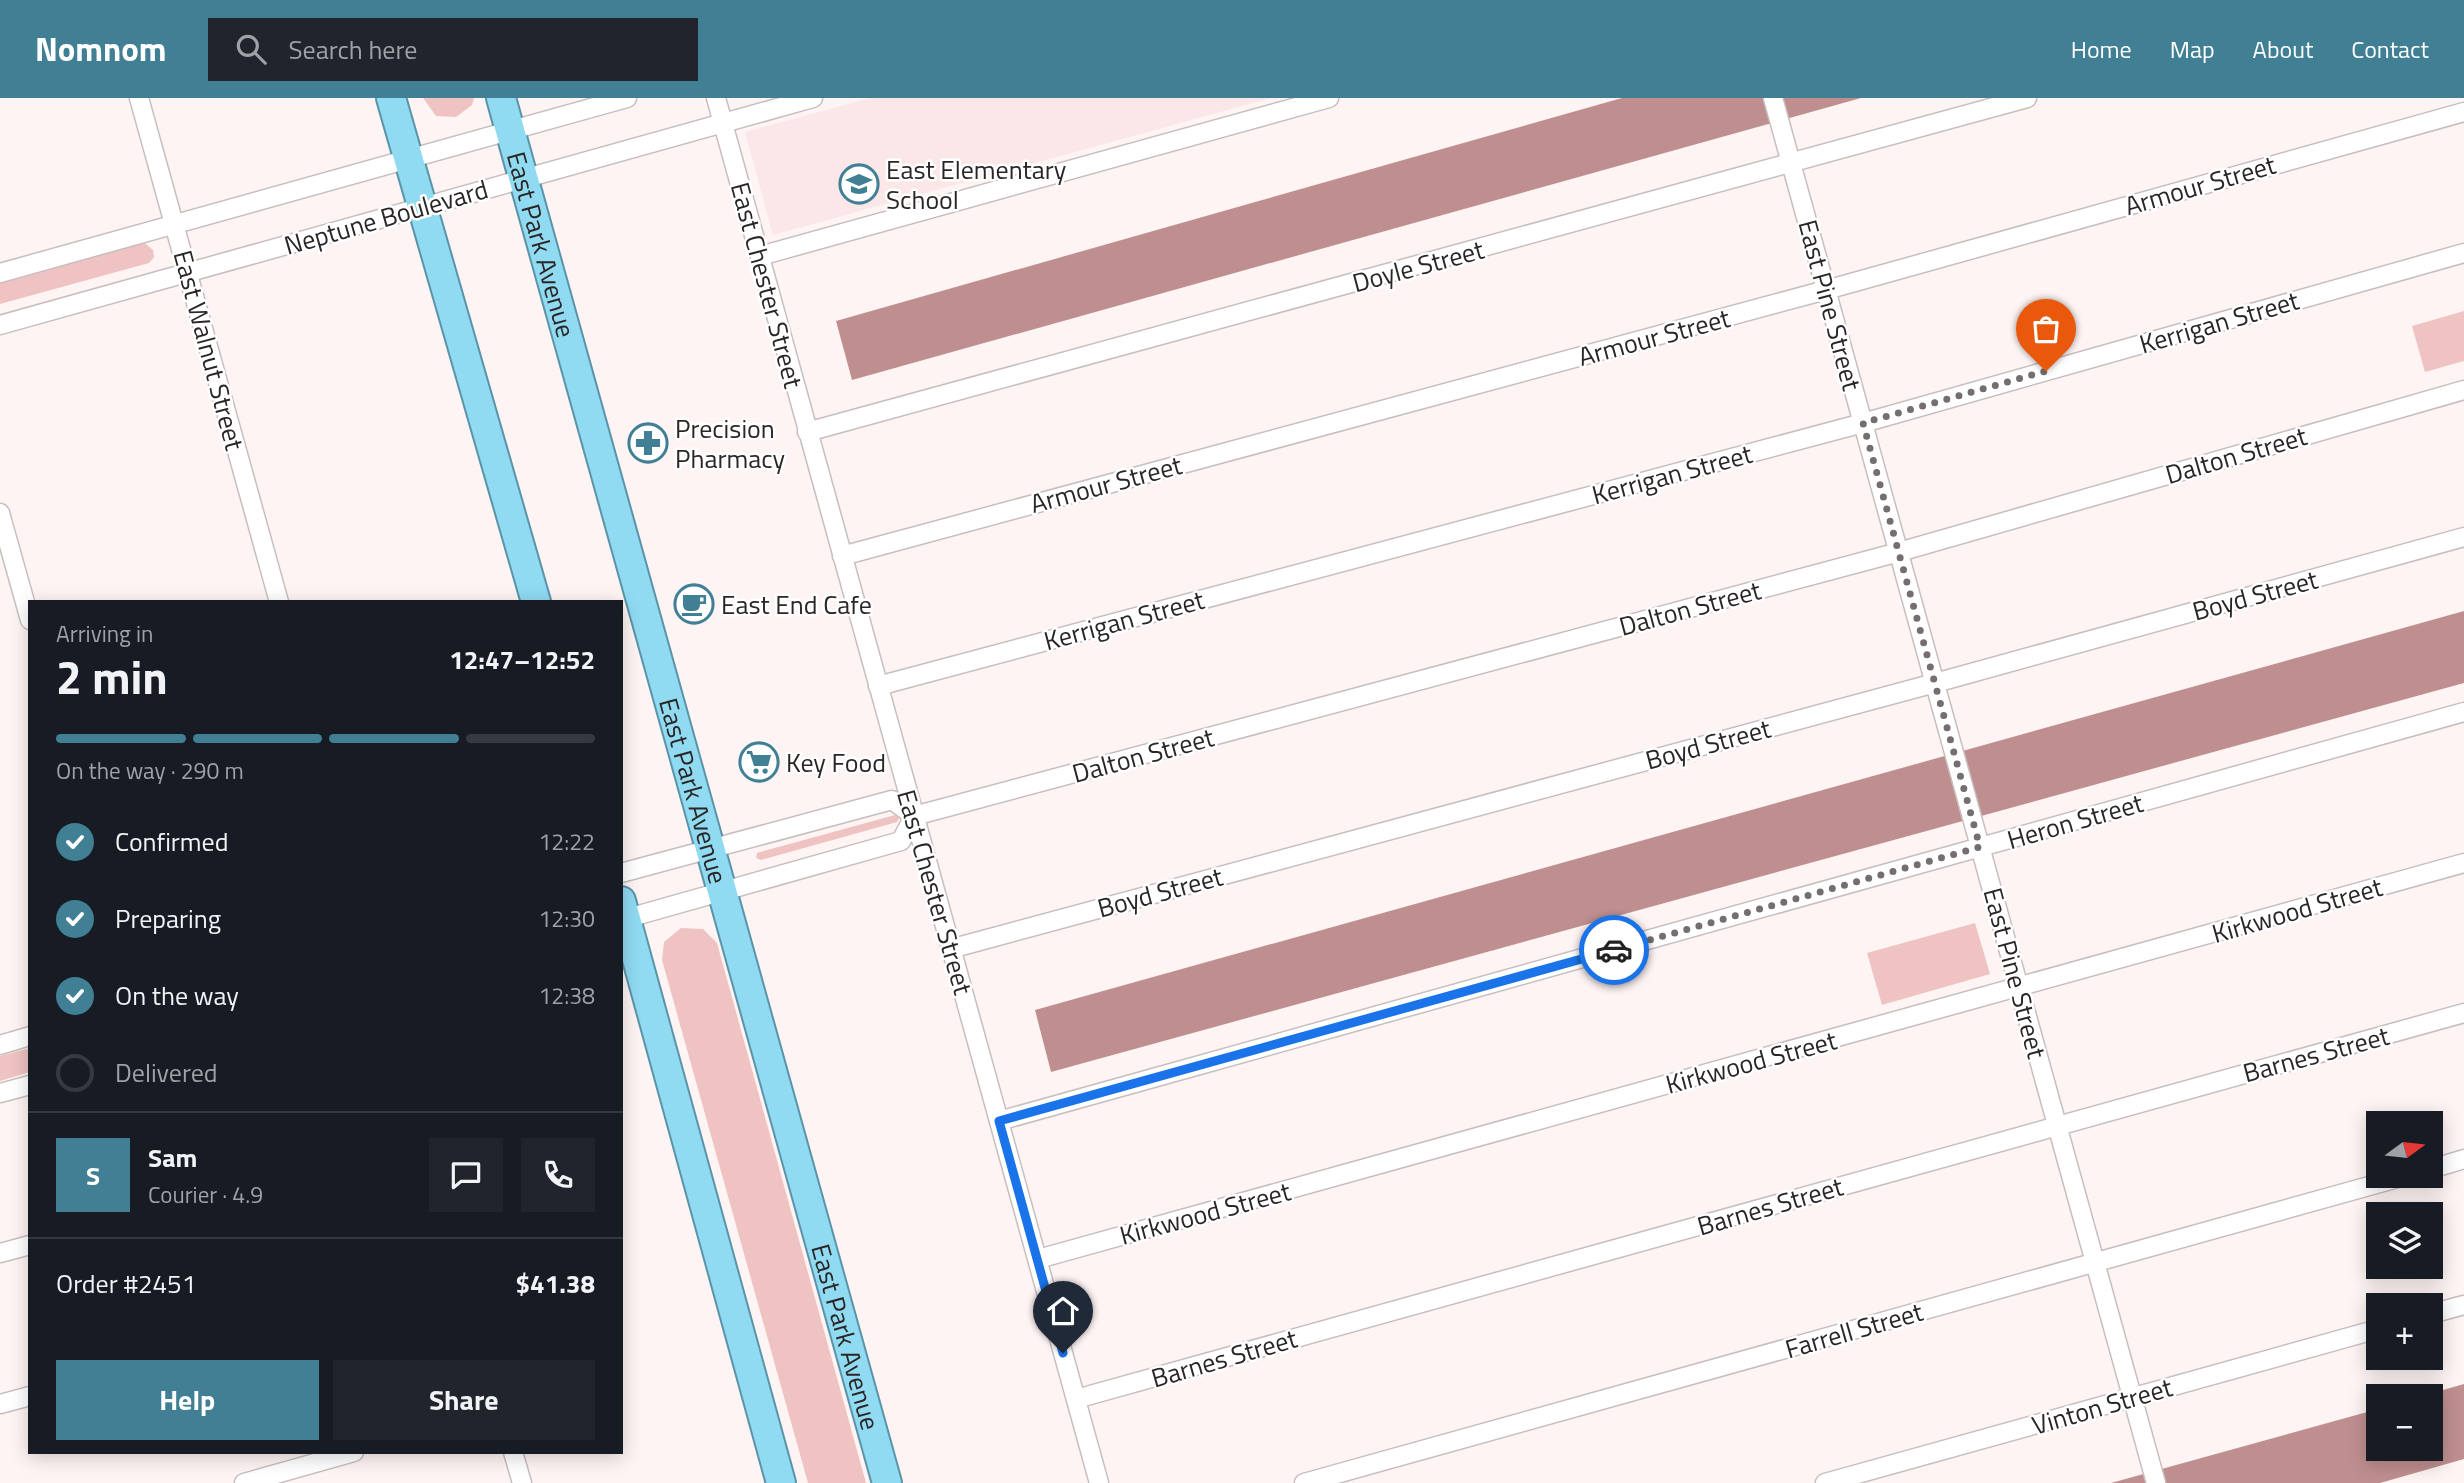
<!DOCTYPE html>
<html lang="en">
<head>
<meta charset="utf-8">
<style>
  body { margin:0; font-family:"Titillium Web",sans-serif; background:#20242c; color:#f1f3f6; height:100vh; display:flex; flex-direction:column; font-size:26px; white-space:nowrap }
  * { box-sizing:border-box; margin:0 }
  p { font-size:23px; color:#9ea1a6 }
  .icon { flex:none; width:38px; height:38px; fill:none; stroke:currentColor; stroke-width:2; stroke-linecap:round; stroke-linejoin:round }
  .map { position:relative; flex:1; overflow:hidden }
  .side { position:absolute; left:28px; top:502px; width:595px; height:854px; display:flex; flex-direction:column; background:#171b24; border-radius:0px; box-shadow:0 4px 18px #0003 }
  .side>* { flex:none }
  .needle { width:46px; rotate:75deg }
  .tools { position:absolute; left:2366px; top:1013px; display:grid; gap:14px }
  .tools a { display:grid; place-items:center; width:77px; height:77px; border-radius:0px; background:#171b24; box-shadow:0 4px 18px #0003; font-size:35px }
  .pin { position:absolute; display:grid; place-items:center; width:60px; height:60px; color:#fff; margin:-72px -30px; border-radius:50% 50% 50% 0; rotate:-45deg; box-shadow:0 0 7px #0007 }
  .pin .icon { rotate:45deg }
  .courier { position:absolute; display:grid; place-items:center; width:70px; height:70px; margin:-35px; border:5px solid #1a73e8; border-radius:50%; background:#fff; color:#222; box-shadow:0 2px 9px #0007 }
  .headline em { font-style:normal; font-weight:700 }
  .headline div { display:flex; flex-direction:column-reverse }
  .headline { display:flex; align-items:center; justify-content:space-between; height:119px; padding:0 28px }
  h1 { font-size:46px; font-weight:700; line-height:52px }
  .bar { display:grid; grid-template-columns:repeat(4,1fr); gap:10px 7px; align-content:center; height:84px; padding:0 28px }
  .bar i { height:9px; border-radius:5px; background:#363941 }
  .bar .selected { background:#407f94 }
  .bar p { grid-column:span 4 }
  .line { display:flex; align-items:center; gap:18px; padding:0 28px; border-top:2px solid #363941 }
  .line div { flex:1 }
  .round { display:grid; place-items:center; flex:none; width:74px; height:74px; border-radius:0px; background:#20242c }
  ol { padding:0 28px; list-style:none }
  li { display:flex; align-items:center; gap:21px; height:77px }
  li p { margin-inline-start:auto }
  li .icon { padding:7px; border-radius:50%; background:#407f94; color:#fff; stroke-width:4 }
  li:last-child { color:#9ea1a6 }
  li i { width:38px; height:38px; border:4px solid #363941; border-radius:50% }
  .cta { display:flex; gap:14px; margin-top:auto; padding:14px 28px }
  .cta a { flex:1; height:80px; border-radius:0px; background:#407f94; color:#fff; font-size:28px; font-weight:700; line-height:80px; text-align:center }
  .cta a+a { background:#20242c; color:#f1f3f6 }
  header { display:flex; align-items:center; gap:42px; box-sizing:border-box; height:98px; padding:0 35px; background:#407f94; color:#fff }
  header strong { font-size:33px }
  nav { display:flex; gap:38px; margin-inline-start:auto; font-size:24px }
  .search { width:490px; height:63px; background:#20242c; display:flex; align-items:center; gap:18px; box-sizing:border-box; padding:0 24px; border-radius:0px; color:#9ea1a6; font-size:26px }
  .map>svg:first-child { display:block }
  .built { fill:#fbe7e7 }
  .green { fill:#efc3c2 }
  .water { fill:#bf8f8f }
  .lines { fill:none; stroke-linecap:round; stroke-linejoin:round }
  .minor-casing { stroke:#c8bebe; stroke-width:21 }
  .trunk-casing { stroke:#5b94a8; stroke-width:32 }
  .minor { stroke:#fff; stroke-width:18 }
  .trunk { stroke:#90daf2; stroke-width:28 }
  .done { stroke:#746e6e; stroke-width:7; stroke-dasharray:0 12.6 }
  .route { stroke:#1a73e8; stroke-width:9 }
  .labels { text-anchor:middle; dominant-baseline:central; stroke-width:5; stroke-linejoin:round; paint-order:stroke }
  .poi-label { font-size:26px; fill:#2a2626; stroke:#fff; text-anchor:start }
  .street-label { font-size:26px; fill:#2a2626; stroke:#fff }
</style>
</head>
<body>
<header>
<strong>Nomnom</strong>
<div class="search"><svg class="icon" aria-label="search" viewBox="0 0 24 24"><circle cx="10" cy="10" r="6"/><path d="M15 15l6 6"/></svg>Search here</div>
<nav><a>Home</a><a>Map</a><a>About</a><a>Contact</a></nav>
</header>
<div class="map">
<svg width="2464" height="1385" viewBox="0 0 2464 1385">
  <rect width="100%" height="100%" fill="#fef4f3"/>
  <path class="built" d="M 870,0 L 1271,0 L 773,137 L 745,34 Z"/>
  <g class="green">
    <path d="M 423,0 L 474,0 L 472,7 L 456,19 L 436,18 Z"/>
    <path d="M 142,143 L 153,152 L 154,159 L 149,165 L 0,206 L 0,182 Z"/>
    <path d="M 2464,213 L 2464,263 L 2425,274 L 2412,228 Z"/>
    <path d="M 895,717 L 899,720 L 897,724 L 761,762 L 756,760 L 757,755 Z"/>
    <path d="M 1975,825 L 1990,876 L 1882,907 L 1867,855 Z"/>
    <path d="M 681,830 L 703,831 L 717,845 L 866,1385 L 808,1385 L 662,862 L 664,844 Z"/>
    <path d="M 30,950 L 30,974 L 0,983 L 0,958 Z"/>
  </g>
  <g class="water">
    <path d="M 1622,0 L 1861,0 L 852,282 L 836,223 Z"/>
    <path d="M 2464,513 L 2464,585 L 1051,974 L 1035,912 Z"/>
    <path d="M 2464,1286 L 2464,1361 L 2380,1385 L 2111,1385 L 2378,1311 L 2378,1351 L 2431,1351 L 2431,1298 L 2422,1298 Z"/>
  </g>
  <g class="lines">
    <g class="minor-casing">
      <g id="minor">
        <path d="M 139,0 L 279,504"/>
        <path d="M 716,0 L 1099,1385"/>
        <path d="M 1773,0 L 2156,1385"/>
        <path d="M 760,158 L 1329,0"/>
        <path d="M 0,175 L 627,0"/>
        <path d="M 0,227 L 813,0"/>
        <path d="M 807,334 L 2027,0"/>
        <path d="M 0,415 L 30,522"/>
        <path d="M 842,458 L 1826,192 L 2464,14"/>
        <path d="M 878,588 L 1863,325 L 2464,155"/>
        <path d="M 914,718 L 1899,454 L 2464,292"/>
        <path d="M 621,775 L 892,702 L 914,718"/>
        <path d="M 621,822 L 901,743 L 914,718"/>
        <path d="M 950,851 L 1935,585 L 2464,439"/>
        <path d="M 0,947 L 30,938"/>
        <path d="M 0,995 L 30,987"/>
        <path d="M 999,1023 L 2464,614"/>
        <path d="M 2431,1071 L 2464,1061"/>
        <path d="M 0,1155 L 30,1147"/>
        <path d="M 1038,1161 L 2464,765"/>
        <path d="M 2431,1216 L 2464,1207"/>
        <path d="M 1076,1301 L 2464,915"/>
        <path d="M 0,1306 L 30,1298"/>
        <path d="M 513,1354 L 522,1385"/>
        <path d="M 244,1385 L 354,1354"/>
        <path d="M 1304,1385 L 2405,1078"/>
        <path d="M 1825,1385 L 2378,1231"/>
      </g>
    </g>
    <g class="trunk-casing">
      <g id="trunk">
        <path d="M 391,0 L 536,504"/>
        <path id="s1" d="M 501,0 L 887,1385"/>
        <path d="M 621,803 L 781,1385"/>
      </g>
    </g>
    <use href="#minor" class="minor"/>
    <use href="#trunk" class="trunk"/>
  </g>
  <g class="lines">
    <path class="done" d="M 1614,852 L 1980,749 L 1863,325 L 2046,273"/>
    <path class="route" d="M 1063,1255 L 999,1023 L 1614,852"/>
  </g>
  <defs>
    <g id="school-ring" transform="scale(2.0125)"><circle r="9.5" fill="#fff" stroke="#407f94" stroke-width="1.5"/><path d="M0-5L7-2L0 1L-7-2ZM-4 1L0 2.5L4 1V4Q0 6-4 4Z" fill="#407f94"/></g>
    <g id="pharmacy-ring" transform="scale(2.0125)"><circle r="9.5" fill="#fff" stroke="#407f94" stroke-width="1.5"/><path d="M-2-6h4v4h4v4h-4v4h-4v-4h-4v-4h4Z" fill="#407f94"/></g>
    <g id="cafe-ring" transform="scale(2.0125)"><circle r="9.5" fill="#fff" stroke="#407f94" stroke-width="1.5"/><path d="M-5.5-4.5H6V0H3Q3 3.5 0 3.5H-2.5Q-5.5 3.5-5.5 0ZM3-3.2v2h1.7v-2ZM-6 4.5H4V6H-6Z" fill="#407f94"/></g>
    <g id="supermarket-ring" transform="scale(2.0125)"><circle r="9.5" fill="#fff" stroke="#407f94" stroke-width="1.5"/><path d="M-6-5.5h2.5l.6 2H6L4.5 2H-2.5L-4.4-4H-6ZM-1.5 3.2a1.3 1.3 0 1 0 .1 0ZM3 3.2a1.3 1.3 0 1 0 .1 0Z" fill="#407f94"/></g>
  </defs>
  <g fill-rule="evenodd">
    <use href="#school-ring" x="859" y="86"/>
    <use href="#pharmacy-ring" x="648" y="345"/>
    <use href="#cafe-ring" x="694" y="506"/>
    <use href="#supermarket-ring" x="759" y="664"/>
  </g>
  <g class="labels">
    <g class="poi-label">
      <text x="886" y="71">East Elementary<tspan x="886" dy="30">School</tspan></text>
      <text x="675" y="330">Precision<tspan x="675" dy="30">Pharmacy</tspan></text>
      <text x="721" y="506">East End Cafe</text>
      <text x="786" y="664">Key Food</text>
    </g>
    <g class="street-label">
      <text transform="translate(2200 87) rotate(-16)">Armour Street</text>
      <text transform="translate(386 119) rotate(-16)">Neptune Boulevard</text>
      <text stroke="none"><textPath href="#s1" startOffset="152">East Park Avenue</textPath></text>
      <text transform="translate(1418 168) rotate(-15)">Doyle Street</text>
      <text transform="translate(767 187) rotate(75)">East Chester Street</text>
      <text transform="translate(1830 207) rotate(75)">East Pine Street</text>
      <text transform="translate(2219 224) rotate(-16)">Kerrigan Street</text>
      <text transform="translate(1654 239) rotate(-15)">Armour Street</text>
      <text transform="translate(209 252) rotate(75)">East Walnut Street</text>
      <text transform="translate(2236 357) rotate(-16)">Dalton Street</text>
      <text transform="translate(1672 376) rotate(-15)">Kerrigan Street</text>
      <text transform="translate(1106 386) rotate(-15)">Armour Street</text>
      <text transform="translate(2255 497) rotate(-15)">Boyd Street</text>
      <text transform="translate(1690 510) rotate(-15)">Dalton Street</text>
      <text transform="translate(1124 522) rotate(-15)">Kerrigan Street</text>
      <text transform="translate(1708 646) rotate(-15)">Boyd Street</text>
      <text transform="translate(1143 657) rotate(-15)">Dalton Street</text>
      <text stroke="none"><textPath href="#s1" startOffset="719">East Park Avenue</textPath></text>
      <text transform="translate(2075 723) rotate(-16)">Heron Street</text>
      <text transform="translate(935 794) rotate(74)">East Chester Street</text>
      <text transform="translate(1160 794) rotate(-15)">Boyd Street</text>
      <text transform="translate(2297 812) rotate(-16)">Kirkwood Street</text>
      <text transform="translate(2015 875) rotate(75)">East Pine Street</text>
      <text transform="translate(2316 956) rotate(-15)">Barnes Street</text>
      <text transform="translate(1751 964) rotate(-15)">Kirkwood Street</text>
      <text transform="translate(1770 1108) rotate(-16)">Barnes Street</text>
      <text transform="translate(1205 1115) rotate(-15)">Kirkwood Street</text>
      <text transform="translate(1854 1232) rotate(-16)">Farrell Street</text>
      <text stroke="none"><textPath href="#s1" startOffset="1286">East Park Avenue</textPath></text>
      <text transform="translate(1224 1260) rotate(-16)">Barnes Street</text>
      <text transform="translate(2102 1308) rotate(-16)">Vinton Street</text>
    </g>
  </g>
</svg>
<div class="tools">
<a><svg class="needle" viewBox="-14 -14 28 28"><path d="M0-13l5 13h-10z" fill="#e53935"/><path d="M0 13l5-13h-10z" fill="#9ea1a6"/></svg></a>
<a><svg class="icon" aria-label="layers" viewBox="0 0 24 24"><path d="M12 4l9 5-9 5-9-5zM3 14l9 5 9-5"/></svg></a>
<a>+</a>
<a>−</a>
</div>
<div class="pin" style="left:2046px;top:273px;background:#ea580c"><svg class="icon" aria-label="bag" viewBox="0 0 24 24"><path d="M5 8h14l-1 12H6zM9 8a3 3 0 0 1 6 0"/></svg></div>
<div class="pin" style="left:1063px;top:1255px;background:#1f2937"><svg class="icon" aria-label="home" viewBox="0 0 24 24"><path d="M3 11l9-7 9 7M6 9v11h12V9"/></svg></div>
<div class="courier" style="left:1614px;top:852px"><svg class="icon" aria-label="car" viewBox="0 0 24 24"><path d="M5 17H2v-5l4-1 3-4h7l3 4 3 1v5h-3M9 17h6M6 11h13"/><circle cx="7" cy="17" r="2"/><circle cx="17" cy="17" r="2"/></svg></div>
<section class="side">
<div class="headline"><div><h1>2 min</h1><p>Arriving in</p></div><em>12:47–12:52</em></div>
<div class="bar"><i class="selected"></i><i class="selected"></i><i class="selected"></i><i></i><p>On the way · 290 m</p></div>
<ol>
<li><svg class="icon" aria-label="check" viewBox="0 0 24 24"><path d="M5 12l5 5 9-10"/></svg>Confirmed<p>12:22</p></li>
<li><svg class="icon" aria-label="check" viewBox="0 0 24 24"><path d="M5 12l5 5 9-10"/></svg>Preparing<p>12:30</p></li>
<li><svg class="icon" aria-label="check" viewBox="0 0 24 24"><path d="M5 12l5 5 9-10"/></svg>On the way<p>12:38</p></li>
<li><i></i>Delivered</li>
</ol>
<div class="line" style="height:126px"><b class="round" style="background:#407f94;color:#fff">S</b><div><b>Sam</b><p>Courier · 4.9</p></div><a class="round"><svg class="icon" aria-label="chat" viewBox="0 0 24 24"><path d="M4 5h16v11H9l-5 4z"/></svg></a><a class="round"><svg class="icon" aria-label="phone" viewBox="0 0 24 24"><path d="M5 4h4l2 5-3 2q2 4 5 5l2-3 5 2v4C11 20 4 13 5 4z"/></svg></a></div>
<div class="line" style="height:91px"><div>Order #2451</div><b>$41.38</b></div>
<div class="cta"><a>Help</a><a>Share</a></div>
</section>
</div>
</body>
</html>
